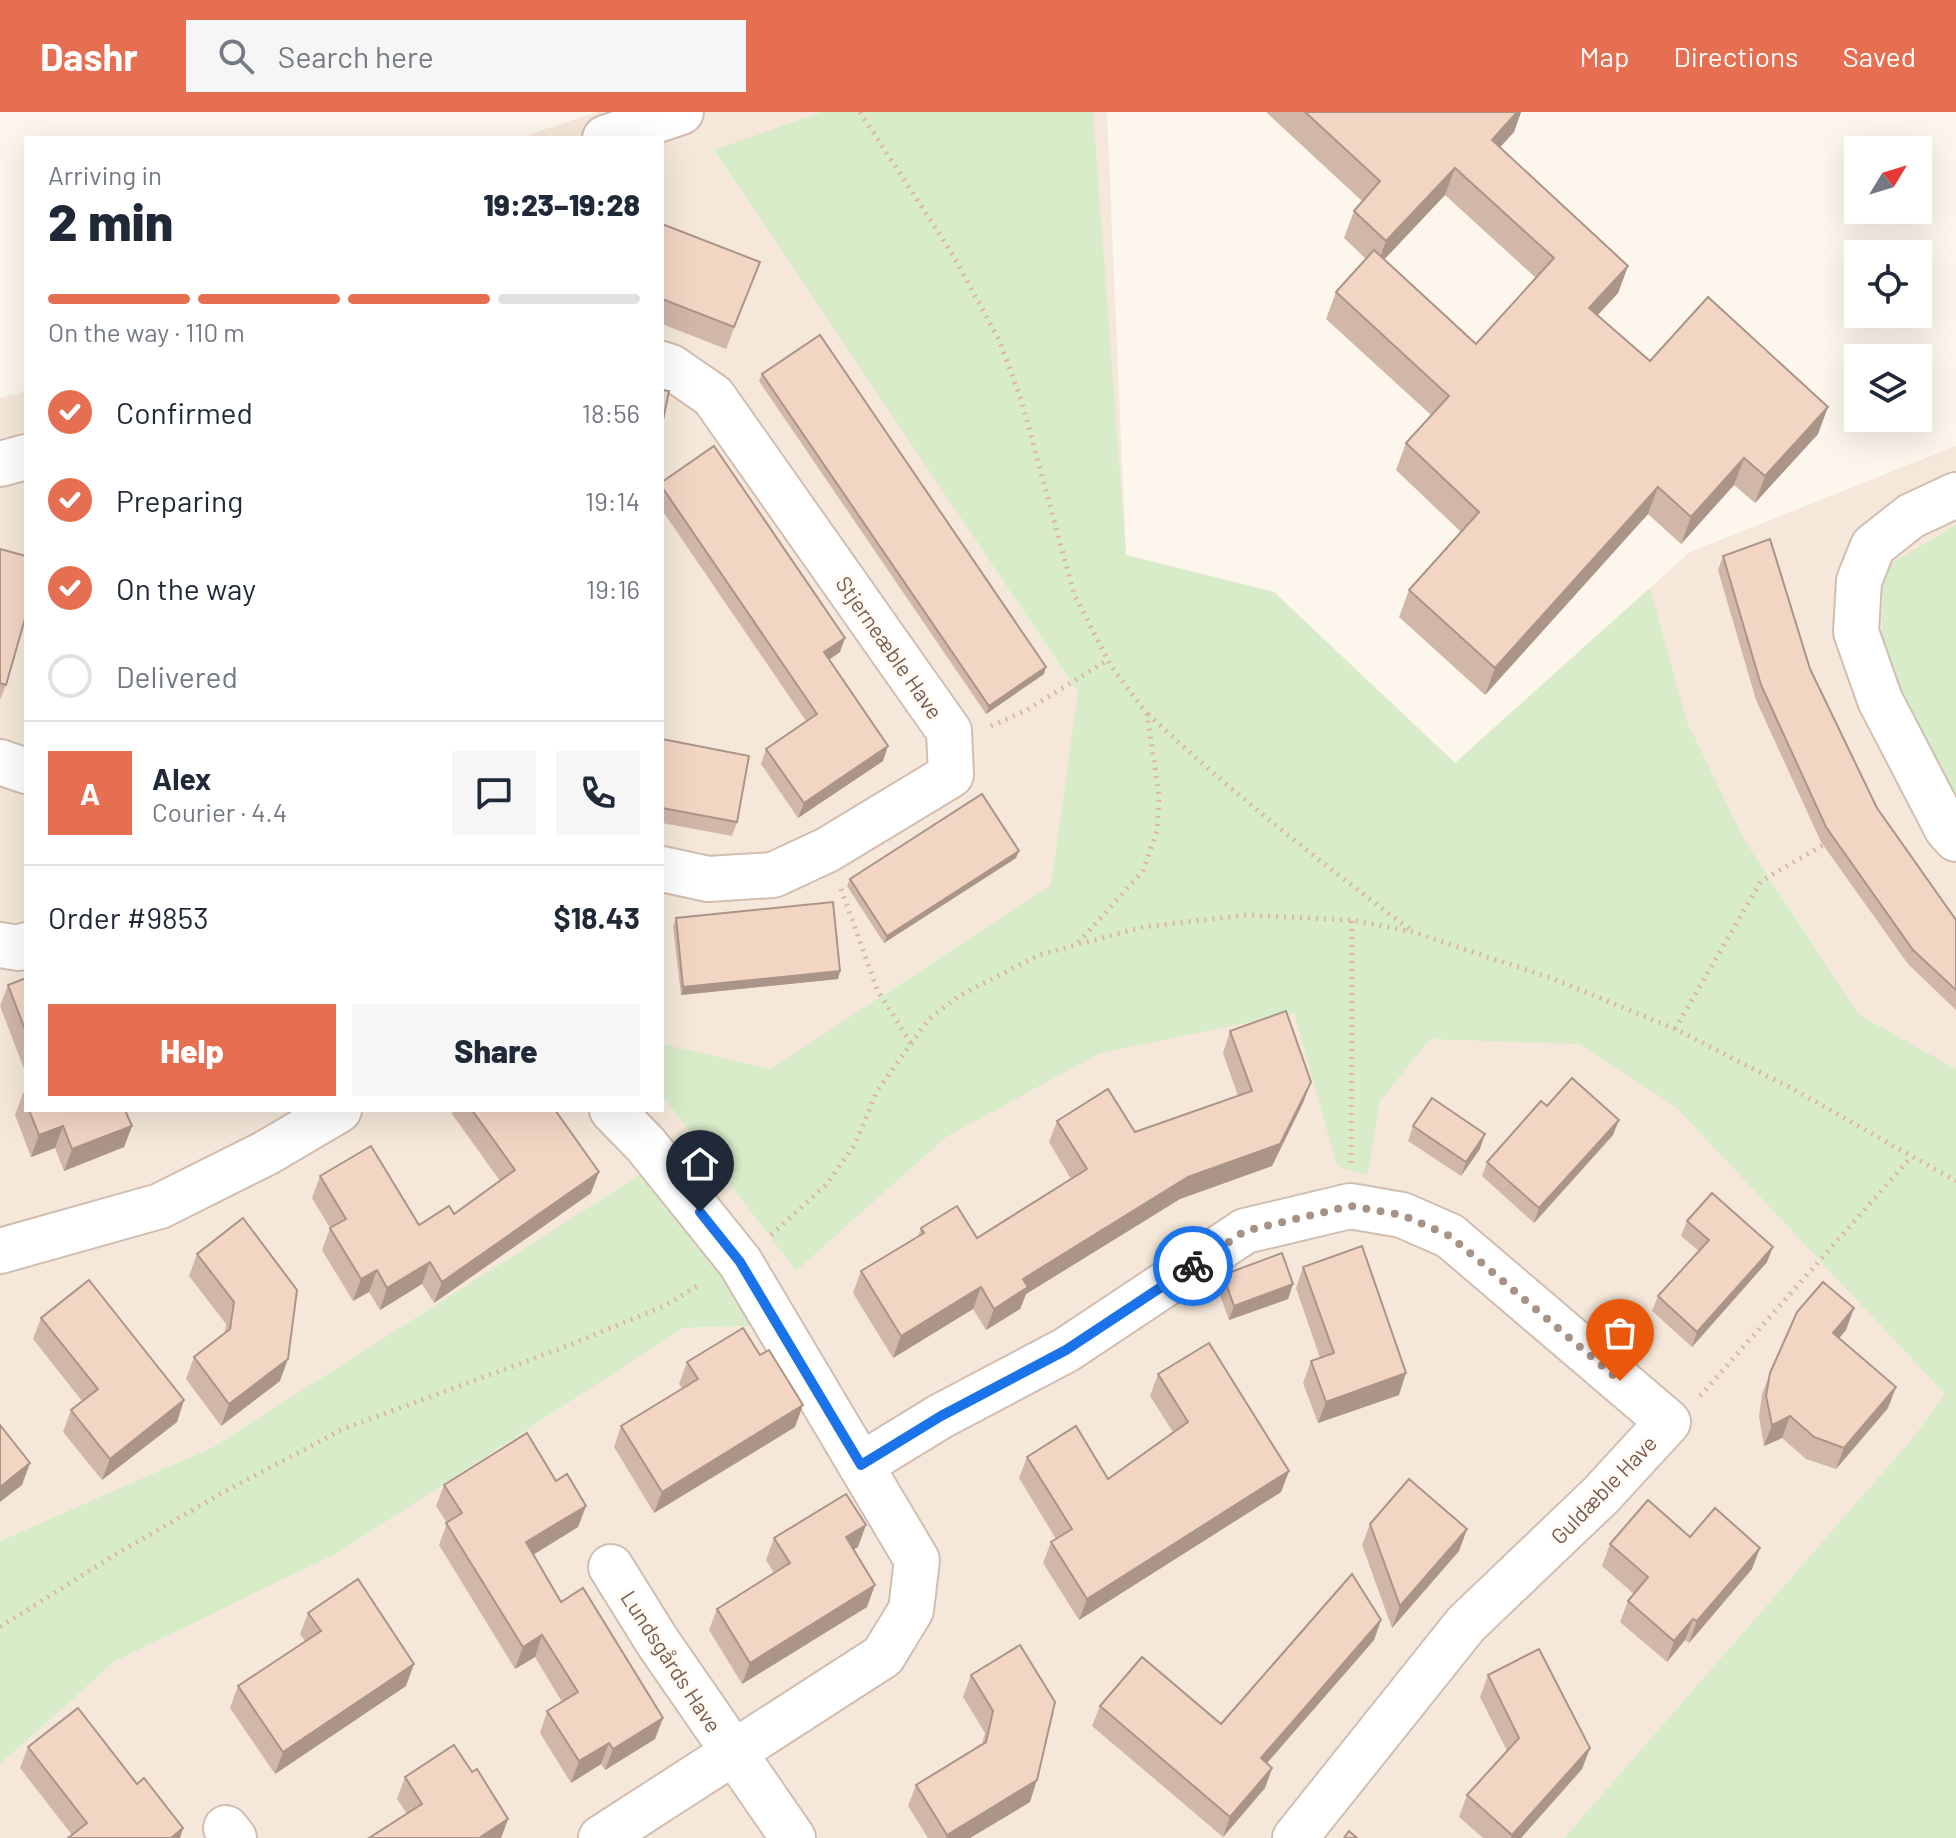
<!DOCTYPE html>
<html lang="en">
<head>
<meta charset="utf-8">
<style>
  body { margin:0; font-family:Barlow,sans-serif; background:#f6f6f7; color:#1f2937; height:100vh; display:flex; flex-direction:column; font-size:30px; white-space:nowrap }
  * { box-sizing:border-box; margin:0 }
  p { font-size:26px; color:#747a83 }
  .icon { flex:none; width:44px; height:44px; fill:none; stroke:currentColor; stroke-width:2; stroke-linecap:round; stroke-linejoin:round }
  .map { position:relative; flex:1; overflow:hidden }
  .side { position:absolute; left:24px; top:24px; width:640px; height:976px; display:flex; flex-direction:column; background:#fff; border-radius:0px; box-shadow:0 8px 32px #0002 }
  .side>* { flex:none }
  .needle { width:52px; rotate:52deg }
  .fabs { position:absolute; left:1844px; top:24px; display:grid; gap:16px }
  .fabs a { display:grid; place-items:center; width:88px; height:88px; border-radius:0px; background:#fff; box-shadow:0 8px 32px #0002; font-size:40px }
  .pin { position:absolute; display:grid; place-items:center; width:68px; height:68px; color:#fff; margin:-82px -34px; border-radius:50% 50% 50% 0; rotate:-45deg; box-shadow:0 0 8px #0007 }
  .pin .icon { rotate:45deg }
  .courier { position:absolute; display:grid; place-items:center; width:80px; height:80px; margin:-40px; border:6px solid #1a73e8; border-radius:50%; background:#fff; color:#222; box-shadow:0 2px 10px #0007 }
  .summary em { font-style:normal; font-weight:800 }
  .summary div { display:flex; flex-direction:column-reverse }
  .summary { display:flex; align-items:center; justify-content:space-between; height:136px; padding:0 24px }
  h1 { font-size:52px; font-weight:800; line-height:60px }
  .bar { display:grid; grid-template-columns:repeat(4,1fr); gap:12px 8px; align-content:center; height:96px; padding:0 24px }
  .bar i { height:10px; border-radius:6px; background:#e0e1e3 }
  .bar .on { background:#e76f51 }
  .bar p { grid-column:span 4 }
  .line { display:flex; align-items:center; gap:20px; padding:0 24px; border-top:2px solid #e0e1e3 }
  .line div { flex:1 }
  .round { display:grid; place-items:center; flex:none; width:84px; height:84px; border-radius:0px; background:#f6f6f7 }
  ol { padding:0 24px; list-style:none }
  li { display:flex; align-items:center; gap:24px; height:88px }
  li p { margin-inline-start:auto }
  li .icon { padding:8px; border-radius:50%; background:#e76f51; color:#fff; stroke-width:4 }
  li:last-child { color:#747a83 }
  li i { width:44px; height:44px; border:4px solid #e0e1e3; border-radius:50% }
  .action { display:flex; gap:16px; margin-top:auto; padding:16px 24px }
  .action a { flex:1; height:92px; border-radius:0px; background:#e76f51; color:#fff; font-size:32px; font-weight:800; line-height:92px; text-align:center }
  .action a+a { background:#f6f6f7; color:#1f2937 }
  header { display:flex; align-items:center; gap:48px; box-sizing:border-box; height:112px; padding:0 40px; background:#e76f51; color:#fff }
  header strong { font-size:38px }
  nav { display:flex; gap:44px; margin-inline-start:auto; font-size:28px }
  .search { width:560px; height:72px; background:#f6f6f7; display:flex; align-items:center; gap:20px; box-sizing:border-box; padding:0 28px; border-radius:0px; color:#747a83; font-size:30px }
  .map>svg:first-child { display:block }
  .residential { fill:#f5e8da }
  .green { fill:#d8ecc9 }
  .lines { fill:none; stroke-linecap:round; stroke-linejoin:round }
  .minor-casing { stroke:#d1beb0; stroke-width:48 }
  .path { stroke:#d9b8a5; stroke-width:5; stroke-dasharray:2 6; stroke-linecap:butt }
  .minor { stroke:#fff; stroke-width:44 }
  .wall { fill:#d1b7a8; fill-rule:evenodd }
  .shaded-wall { fill:#aa9588 }
  .building { fill:#f3d5c3; stroke:#aa9588; stroke-width:2 }
  .done { stroke:#a89285; stroke-width:8; stroke-dasharray:0 14.4 }
  .route { stroke:#1a73e8; stroke-width:10 }
  .labels { text-anchor:middle; dominant-baseline:central; stroke-width:6; stroke-linejoin:round; paint-order:stroke }
  .street-label { font-size:22px; fill:#7a5c4d; stroke:#fffaf3 }
</style>
</head>
<body>
<header>
<strong>Dashr</strong>
<div class="search"><svg class="icon" aria-label="search" viewBox="0 0 24 24"><circle cx="10" cy="10" r="6"/><path d="M15 15l6 6"/></svg>Search here</div>
<nav><a>Map</a><a>Directions</a><a>Saved</a></nav>
</header>
<div class="map">
<svg width="1956" height="1726" viewBox="0 0 1956 1726">
  <rect width="100%" height="100%" fill="#fdf6ec"/>
  <path class="residential" d="M 598,0 L 1107,0 L 1126,443 L 1274,480 L 1455,651 L 1690,440 L 1956,334 L 1956,1387 L 1913,1327 L 1564,1726 L 0,1726 L 0,1652 L 114,1550 L 341,1439 L 683,1216 L 776,1213 L 660,1051 L 213,1335 L 0,1429 L 0,286 L 26,279 L 26,998 L 662,998 L 662,26 L 518,26 Z"/>
  <g class="green">
    <path d="M 822,0 L 1093,0 L 1126,443 L 1274,480 L 1455,651 L 1650,476 L 1687,610 L 1745,729 L 1859,903 L 1956,957 L 1956,1726 L 1564,1726 L 1913,1326 L 1945,1282 L 1676,995 L 1579,932 L 1430,927 L 1380,989 L 1368,1063 L 1337,1054 L 1294,901 L 1100,941 L 946,1025 L 796,1159 L 662,983 L 662,932 L 771,957 L 1051,773 L 1078,580 L 714,38 Z"/>
    <path d="M 1956,413 L 1956,684 L 1881,557 L 1883,456 Z"/>
    <path d="M 660,1050 L 777,1213 L 683,1216 L 341,1439 L 114,1550 L 0,1652 L 0,1429 L 213,1335 Z"/>
  </g>
  <g class="lines">
    <g class="minor-casing">
      <g id="minor">
        <path d="M 605,26 L 681,0"/>
        <path d="M 662,252 L 671,255 L 713,284 L 949,619 L 951,663 L 827,738 L 773,763 L 708,767 L 662,757"/>
        <path d="M 0,352 L 26,345"/>
        <path d="M 1956,383 L 1911,404 L 1873,434 L 1859,469 L 1856,520 L 1880,588 L 1947,717 L 1956,727"/>
        <path d="M 0,650 L 26,659"/>
        <path d="M 0,833 L 19,836 L 26,833"/>
        <path d="M 0,1139 L 160,1094 L 266,1041 L 339,998"/>
        <path d="M 861,1353 L 941,1304 L 1066,1238 L 1245,1119 L 1350,1094 L 1402,1103 L 1450,1124 L 1668,1310 L 1601,1383 L 1466,1512 L 1295,1726"/>
        <path d="M 611,1455 L 657,1529 L 793,1726"/>
        <path d="M 226,1716 L 234,1726"/>
        <path d="M 601,1726 L 883,1544 L 911,1498 L 917,1448 L 740,1150 L 646,1033 L 612,998"/>
      </g>
    </g>
    <g class="path">
      <path d="M 860,0 L 953,143 L 999,228 L 1021,287 L 1074,482 L 1111,554 L 1147,602 L 1159,684 L 1157,719 L 1143,759 L 1076,833"/>
      <path d="M 1148,602 C 1231,680 1320,750 1412,819"/>
      <path d="M 991,614 L 1027,598 L 1108,548"/>
      <path d="M 841,777 L 877,877 L 911,932"/>
      <path d="M 1675,917 L 1761,769 L 1827,731"/>
      <path d="M 1351,1051 L 1352,808"/>
      <path d="M 771,1123 L 826,1073 L 855,1032 L 877,979 L 929,907 L 959,884 L 1039,843 L 1143,815 L 1247,803 L 1352,808 L 1413,820 L 1554,867 L 1675,917 L 1789,975 L 1956,1069"/>
      <path d="M 1700,1284 L 1911,1045"/>
      <path d="M 0,1515 L 118,1441 L 224,1380 L 343,1317 L 562,1236 L 664,1194 L 701,1172"/>
    </g>
    <use href="#minor" class="minor"/>
  </g>
  <g class="wall">
    <path d="M 1266,0 L 1521,0 L 1514,20 L 1500,35 L 1628,154 L 1618,181 L 1597,204 L 1650,249 L 1818,322 L 1755,391 L 1734,373 L 1681,432 L 1648,402 L 1485,583 L 1399,505 L 1409,478 L 1461,420 L 1396,358 L 1406,331 L 1431,303 L 1326,207 L 1336,180 L 1366,147 L 1344,126 L 1354,99 L 1363,90 ZM 1445,83 L 1536,166 L 1476,232 L 1384,148 Z"/>
    <path d="M 662,112 L 760,150 L 726,237 L 662,212 Z"/>
    <path d="M 762,262 L 1044,562 L 986,602 L 759,269 Z"/>
    <path d="M 662,370 L 840,540 L 829,548 L 883,649 L 798,706 L 761,652 L 766,637 L 806,609 L 662,398 Z"/>
    <path d="M 0,437 L 6,573 L 0,588 Z"/>
    <path d="M 1723,444 L 1810,557 L 1877,696 L 1956,808 L 1956,898 L 1908,852 L 1821,730 L 1756,588 L 1718,458 Z"/>
    <path d="M 662,627 L 737,710 L 732,724 L 662,711 Z"/>
    <path d="M 1016,746 L 884,831 L 847,774 L 850,767 Z"/>
    <path d="M 676,806 L 840,859 L 838,867 L 681,883 L 673,814 Z"/>
    <path d="M 26,866 L 26,962 L 0,894 L 8,873 Z"/>
    <path d="M 1230,919 L 1311,970 L 1303,991 L 1272,1054 L 1180,1087 L 1026,1182 L 1020,1197 L 986,1218 L 973,1197 L 893,1246 L 853,1181 L 861,1159 L 918,1124 L 921,1116 L 977,1126 L 1071,1067 L 1049,1030 L 1057,1009 L 1135,1020 L 1238,984 L 1223,941 Z"/>
    <path d="M 26,980 L 26,998 L 125,998 L 132,1014 L 124,1035 L 64,1059 L 55,1036 L 31,1045 L 15,1003 L 23,981 Z"/>
    <path d="M 1547,994 L 1613,1023 L 1534,1111 L 1482,1064 L 1487,1050 Z"/>
    <path d="M 453,998 L 555,998 L 591,1081 L 434,1191 L 422,1172 L 380,1198 L 369,1180 L 353,1189 L 322,1138 L 330,1116 L 312,1086 L 320,1064 L 419,1113 L 454,1102 L 500,1069 L 452,1002 Z"/>
    <path d="M 1413,1014 L 1480,1037 L 1461,1064 L 1408,1029 Z"/>
    <path d="M 243,1106 L 280,1269 L 221,1314 L 186,1267 L 194,1245 L 225,1221 L 226,1212 L 189,1164 L 197,1142 Z"/>
    <path d="M 1687,1109 L 1767,1150 L 1692,1235 L 1652,1199 L 1658,1184 L 1699,1139 L 1681,1124 Z"/>
    <path d="M 1303,1155 L 1399,1283 L 1318,1311 L 1303,1271 L 1311,1249 L 1320,1246 L 1296,1176 Z"/>
    <path d="M 1223,1163 L 1293,1172 L 1288,1187 L 1229,1208 L 1218,1178 Z"/>
    <path d="M 1854,1196 L 1846,1218 L 1839,1226 L 1888,1296 L 1836,1357 L 1806,1347 L 1782,1326 L 1764,1334 L 1759,1305 L 1762,1282 L 1770,1261 Z"/>
    <path d="M 41,1206 L 184,1288 L 177,1310 L 102,1368 L 63,1320 L 71,1298 L 82,1289 L 33,1227 Z"/>
    <path d="M 760,1243 L 795,1315 L 654,1401 L 614,1335 L 621,1314 L 682,1276 L 679,1272 L 687,1250 Z"/>
    <path d="M 1158,1262 L 1289,1359 L 1281,1380 L 1079,1508 L 1043,1451 L 1051,1430 L 1056,1427 L 1019,1366 L 1027,1345 L 1108,1367 L 1173,1320 L 1150,1284 Z"/>
    <path d="M 556,1369 L 586,1394 L 578,1415 L 533,1443 L 561,1490 L 655,1627 L 605,1658 L 601,1652 L 571,1671 L 540,1621 L 547,1599 L 562,1590 L 535,1545 L 515,1557 L 439,1433 L 447,1411 L 436,1394 L 444,1373 Z"/>
    <path d="M 1370,1412 L 1467,1417 L 1459,1439 L 1392,1516 L 1362,1433 Z"/>
    <path d="M 1690,1425 L 1752,1457 L 1689,1531 L 1685,1528 L 1667,1550 L 1620,1510 L 1628,1489 L 1634,1482 L 1602,1454 L 1610,1432 Z"/>
    <path d="M 774,1426 L 858,1435 L 853,1437 L 867,1495 L 742,1572 L 709,1518 L 717,1497 L 774,1461 L 766,1448 Z"/>
    <path d="M 308,1501 L 406,1574 L 275,1662 L 230,1596 L 238,1574 L 305,1529 L 300,1522 Z"/>
    <path d="M 1381,1508 L 1374,1528 L 1267,1651 L 1272,1656 L 1265,1676 L 1223,1725 L 1092,1614 L 1100,1594 L 1221,1612 Z"/>
    <path d="M 1020,1533 L 1030,1690 L 970,1726 L 928,1726 L 908,1694 L 916,1673 L 982,1632 L 985,1621 L 963,1585 L 971,1563 Z"/>
    <path d="M 1488,1563 L 1590,1636 L 1582,1657 L 1521,1726 L 1483,1726 L 1459,1705 L 1467,1683 L 1507,1639 L 1480,1585 Z"/>
    <path d="M 28,1635 L 137,1672 L 72,1723 L 20,1656 Z"/>
    <path d="M 472,1660 L 508,1707 L 501,1726 L 369,1726 L 407,1702 L 397,1687 L 405,1665 Z"/>
  </g>
  <g class="shaded-wall">
    <path d="M 1517,0 L 1521,0 L 1514,20 L 1482,55 L 1492,28 Z"/>
    <path d="M 1455,56 L 1445,83 L 1376,156 L 1386,129 Z"/>
    <path d="M 1628,154 L 1618,181 L 1579,223 L 1589,196 Z"/>
    <path d="M 1828,295 L 1818,322 L 1755,391 L 1765,364 Z"/>
    <path d="M 1744,346 L 1734,373 L 1681,432 L 1691,405 Z"/>
    <path d="M 1658,375 L 1648,402 L 1485,583 L 1495,556 Z"/>
    <path d="M 845,526 L 840,540 L 818,555 L 824,540 Z"/>
    <path d="M 1046,555 L 1044,562 L 986,602 L 989,594 Z"/>
    <path d="M 888,634 L 883,649 L 798,706 L 804,691 Z"/>
    <path d="M 1019,739 L 1016,746 L 884,831 L 887,824 Z"/>
    <path d="M 840,859 L 838,867 L 681,883 L 683,875 Z"/>
    <path d="M 1311,970 L 1303,991 L 1272,1054 L 1180,1087 L 1026,1182 L 1020,1197 L 986,1218 L 994,1197 L 1023,1167 Z"/>
    <path d="M 1619,1008 L 1613,1023 L 1534,1111 L 1539,1096 Z"/>
    <path d="M 63,1014 L 55,1036 L 31,1045 L 39,1023 Z"/>
    <path d="M 132,1014 L 124,1035 L 64,1059 L 72,1037 Z"/>
    <path d="M 1485,1022 L 1480,1037 L 1461,1064 L 1466,1050 Z"/>
    <path d="M 599,1060 L 591,1081 L 434,1191 L 442,1170 Z"/>
    <path d="M 1773,1135 L 1767,1150 L 1692,1235 L 1697,1220 Z"/>
    <path d="M 430,1150 L 422,1172 L 380,1198 L 387,1176 Z"/>
    <path d="M 377,1158 L 369,1180 L 353,1189 L 361,1167 Z"/>
    <path d="M 1293,1172 L 1288,1187 L 1229,1208 L 1234,1194 Z"/>
    <path d="M 981,1175 L 973,1197 L 893,1246 L 901,1224 Z"/>
    <path d="M 1854,1196 L 1846,1218 L 1825,1243 L 1833,1221 Z"/>
    <path d="M 288,1247 L 280,1269 L 221,1314 L 229,1292 Z"/>
    <path d="M 1406,1261 L 1399,1283 L 1318,1311 L 1326,1290 Z"/>
    <path d="M 1896,1275 L 1888,1296 L 1836,1357 L 1844,1336 Z"/>
    <path d="M 184,1288 L 177,1310 L 102,1368 L 110,1347 Z"/>
    <path d="M 803,1293 L 795,1315 L 654,1401 L 662,1380 Z"/>
    <path d="M 1790,1304 L 1782,1326 L 1764,1334 L 1772,1313 Z"/>
    <path d="M 30,1351 L 22,1373 L 0,1390 L 0,1375 Z"/>
    <path d="M 1289,1359 L 1281,1380 L 1079,1508 L 1087,1487 Z"/>
    <path d="M 586,1394 L 578,1415 L 518,1452 L 526,1430 Z"/>
    <path d="M 866,1413 L 858,1435 L 838,1447 L 846,1425 Z"/>
    <path d="M 1467,1417 L 1459,1439 L 1392,1516 L 1400,1494 Z"/>
    <path d="M 1760,1436 L 1752,1457 L 1689,1531 L 1697,1509 Z"/>
    <path d="M 875,1473 L 867,1495 L 742,1572 L 750,1551 Z"/>
    <path d="M 1693,1507 L 1685,1528 L 1667,1550 L 1674,1529 Z"/>
    <path d="M 1381,1508 L 1374,1528 L 1254,1666 L 1261,1646 Z"/>
    <path d="M 542,1523 L 535,1545 L 515,1557 L 523,1535 Z"/>
    <path d="M 414,1552 L 406,1574 L 275,1662 L 283,1640 Z"/>
    <path d="M 663,1606 L 655,1627 L 605,1658 L 613,1637 Z"/>
    <path d="M 609,1631 L 601,1652 L 571,1671 L 579,1649 Z"/>
    <path d="M 1590,1636 L 1582,1657 L 1521,1726 L 1511,1726 L 1512,1723 Z"/>
    <path d="M 1272,1656 L 1265,1676 L 1223,1725 L 1230,1705 Z"/>
    <path d="M 1037,1668 L 1030,1690 L 970,1726 L 946,1726 L 947,1723 Z"/>
    <path d="M 508,1707 L 501,1726 L 479,1726 Z"/>
    <path d="M 183,1716 L 180,1726 L 171,1726 Z"/>
  </g>
  <g class="building">
    <path d="M 1305,0 L 1517,0 L 1492,28 L 1628,154 L 1589,196 L 1650,249 L 1708,185 L 1828,295 L 1765,364 L 1744,346 L 1691,405 L 1658,375 L 1495,556 L 1409,478 L 1479,400 L 1406,331 L 1449,284 L 1336,180 L 1374,138 L 1476,232 L 1554,146 L 1455,56 L 1386,129 L 1354,99 L 1380,69 Z"/>
    <path d="M 662,112 L 760,150 L 734,215 L 662,187 Z"/>
    <path d="M 820,223 L 1046,555 L 989,594 L 762,262 Z"/>
    <path d="M 662,278 L 669,279 L 662,313 Z"/>
    <path d="M 714,334 L 845,526 L 824,540 L 888,634 L 804,691 L 766,637 L 817,602 L 662,375 L 662,370 Z"/>
    <path d="M 1770,427 L 1810,557 L 1877,696 L 1956,808 L 1956,878 L 1913,838 L 1826,715 L 1761,573 L 1723,444 Z"/>
    <path d="M 0,437 L 26,444 L 26,503 L 6,573 L 0,571 Z"/>
    <path d="M 662,627 L 749,644 L 737,710 L 662,696 Z"/>
    <path d="M 982,682 L 1019,739 L 887,824 L 850,767 Z"/>
    <path d="M 833,790 L 840,859 L 683,875 L 676,806 Z"/>
    <path d="M 26,866 L 26,920 L 8,873 Z"/>
    <path d="M 1286,899 L 1311,970 L 1280,1032 L 1188,1065 L 1023,1167 L 1028,1175 L 994,1197 L 981,1175 L 901,1224 L 861,1159 L 924,1121 L 921,1116 L 957,1094 L 977,1126 L 1087,1057 L 1057,1009 L 1108,977 L 1135,1020 L 1252,979 L 1230,919 Z"/>
    <path d="M 1572,966 L 1619,1008 L 1539,1096 L 1487,1050 L 1541,989 L 1547,994 Z"/>
    <path d="M 1432,986 L 1485,1022 L 1466,1050 L 1413,1014 Z"/>
    <path d="M 29,998 L 125,998 L 132,1014 L 72,1037 L 63,1014 L 39,1023 Z"/>
    <path d="M 472,998 L 555,998 L 599,1060 L 442,1170 L 430,1150 L 387,1176 L 377,1158 L 361,1167 L 330,1116 L 346,1107 L 320,1064 L 371,1034 L 419,1113 L 449,1094 L 454,1102 L 515,1058 Z"/>
    <path d="M 1712,1081 L 1773,1135 L 1697,1220 L 1658,1184 L 1709,1128 L 1687,1109 Z"/>
    <path d="M 243,1106 L 297,1178 L 288,1247 L 229,1292 L 194,1245 L 230,1217 L 234,1190 L 197,1142 Z"/>
    <path d="M 1362,1134 L 1406,1261 L 1326,1290 L 1311,1249 L 1334,1241 L 1303,1155 Z"/>
    <path d="M 1282,1141 L 1293,1172 L 1234,1194 L 1223,1163 Z"/>
    <path d="M 89,1168 L 184,1288 L 110,1347 L 71,1298 L 98,1277 L 41,1206 Z"/>
    <path d="M 1823,1170 L 1854,1196 L 1833,1221 L 1896,1275 L 1844,1336 L 1814,1325 L 1790,1304 L 1772,1313 L 1766,1284 L 1770,1261 L 1797,1200 Z"/>
    <path d="M 743,1216 L 760,1243 L 769,1238 L 803,1293 L 662,1380 L 621,1314 L 698,1267 L 687,1250 Z"/>
    <path d="M 1209,1231 L 1289,1359 L 1087,1487 L 1051,1430 L 1072,1417 L 1027,1345 L 1076,1314 L 1108,1367 L 1188,1310 L 1158,1262 Z"/>
    <path d="M 0,1313 L 30,1351 L 0,1375 Z"/>
    <path d="M 527,1321 L 556,1369 L 567,1362 L 586,1394 L 526,1430 L 561,1490 L 583,1476 L 663,1606 L 613,1637 L 609,1631 L 579,1649 L 547,1599 L 578,1580 L 542,1523 L 523,1535 L 446,1411 L 462,1401 L 444,1373 Z"/>
    <path d="M 1409,1367 L 1467,1417 L 1400,1494 L 1370,1412 Z"/>
    <path d="M 846,1382 L 866,1413 L 846,1425 L 875,1473 L 750,1551 L 717,1497 L 790,1451 L 774,1426 Z"/>
    <path d="M 1648,1388 L 1690,1425 L 1715,1396 L 1760,1436 L 1697,1509 L 1693,1507 L 1674,1529 L 1628,1489 L 1648,1465 L 1610,1432 Z"/>
    <path d="M 1352,1462 L 1381,1508 L 1261,1646 L 1272,1656 L 1230,1705 L 1100,1594 L 1142,1545 L 1221,1612 Z"/>
    <path d="M 358,1467 L 414,1552 L 283,1640 L 238,1574 L 321,1519 L 308,1501 Z"/>
    <path d="M 1020,1533 L 1055,1590 L 1037,1668 L 947,1723 L 916,1673 L 986,1630 L 993,1599 L 971,1563 Z"/>
    <path d="M 1539,1537 L 1590,1636 L 1512,1723 L 1467,1683 L 1519,1626 L 1488,1563 Z"/>
    <path d="M 78,1596 L 137,1672 L 144,1666 L 183,1716 L 171,1726 L 68,1726 L 87,1711 L 28,1635 Z"/>
    <path d="M 454,1633 L 472,1660 L 477,1657 L 508,1707 L 479,1726 L 369,1726 L 422,1692 L 405,1665 Z"/>
    <path d="M 1349,1719 L 1357,1726 L 1344,1726 Z"/>
  </g>
  <g class="lines">
    <path class="done" d="M 1193,1154 L 1245,1119 L 1350,1094 L 1402,1103 L 1450,1124 L 1620,1269"/>
    <path class="route" d="M 700,1100 L 740,1150 L 861,1353 L 941,1304 L 1066,1238 L 1193,1154"/>
  </g>
  <g class="labels">
    <g class="street-label">
      <text transform="translate(890 535) rotate(55)">Stjerneæble Have</text>
      <text transform="translate(1603 1377) rotate(-46)">Guldæble Have</text>
      <text transform="translate(672 1549) rotate(57)">Lundsgårds Have</text>
    </g>
  </g>
</svg>
<div class="fabs">
<a><svg class="needle" viewBox="-14 -14 28 28"><path d="M0-13l5 13h-10z" fill="#e53935"/><path d="M0 13l5-13h-10z" fill="#747a83"/></svg></a>
<a><svg class="icon" aria-label="locate" viewBox="0 0 24 24"><circle cx="12" cy="12" r="6"/><path d="M12 2v4M12 18v4M2 12h4M18 12h4"/></svg></a>
<a><svg class="icon" aria-label="layers" viewBox="0 0 24 24"><path d="M12 4l9 5-9 5-9-5zM3 14l9 5 9-5"/></svg></a>
</div>
<div class="pin" style="left:1620px;top:1269px;background:#ea580c"><svg class="icon" aria-label="bag" viewBox="0 0 24 24"><path d="M5 8h14l-1 12H6zM9 8a3 3 0 0 1 6 0"/></svg></div>
<div class="pin" style="left:700px;top:1100px;background:#1f2937"><svg class="icon" aria-label="home" viewBox="0 0 24 24"><path d="M3 11l9-7 9 7M6 9v11h12V9"/></svg></div>
<div class="courier" style="left:1193px;top:1154px"><svg class="icon" aria-label="bike" viewBox="0 0 24 24"><circle cx="6" cy="16" r="4"/><circle cx="18" cy="16" r="4"/><path d="M6 16l4-8h5l3 8M10 8l3 8H6M13 5h3"/></svg></div>
<section class="side">
<div class="summary"><div><h1>2 min</h1><p>Arriving in</p></div><em>19:23–19:28</em></div>
<div class="bar"><i class="on"></i><i class="on"></i><i class="on"></i><i></i><p>On the way · 110 m</p></div>
<ol>
<li><svg class="icon" aria-label="check" viewBox="0 0 24 24"><path d="M5 12l5 5 9-10"/></svg>Confirmed<p>18:56</p></li>
<li><svg class="icon" aria-label="check" viewBox="0 0 24 24"><path d="M5 12l5 5 9-10"/></svg>Preparing<p>19:14</p></li>
<li><svg class="icon" aria-label="check" viewBox="0 0 24 24"><path d="M5 12l5 5 9-10"/></svg>On the way<p>19:16</p></li>
<li><i></i>Delivered</li>
</ol>
<div class="line" style="height:144px"><b class="round" style="background:#e76f51;color:#fff">A</b><div><b>Alex</b><p>Courier · 4.4</p></div><a class="round"><svg class="icon" aria-label="chat" viewBox="0 0 24 24"><path d="M4 5h16v11H9l-5 4z"/></svg></a><a class="round"><svg class="icon" aria-label="phone" viewBox="0 0 24 24"><path d="M5 4h4l2 5-3 2q2 4 5 5l2-3 5 2v4C11 20 4 13 5 4z"/></svg></a></div>
<div class="line" style="height:104px"><div>Order #9853</div><b>$18.43</b></div>
<div class="action"><a>Help</a><a>Share</a></div>
</section>
</div>
</body>
</html>
